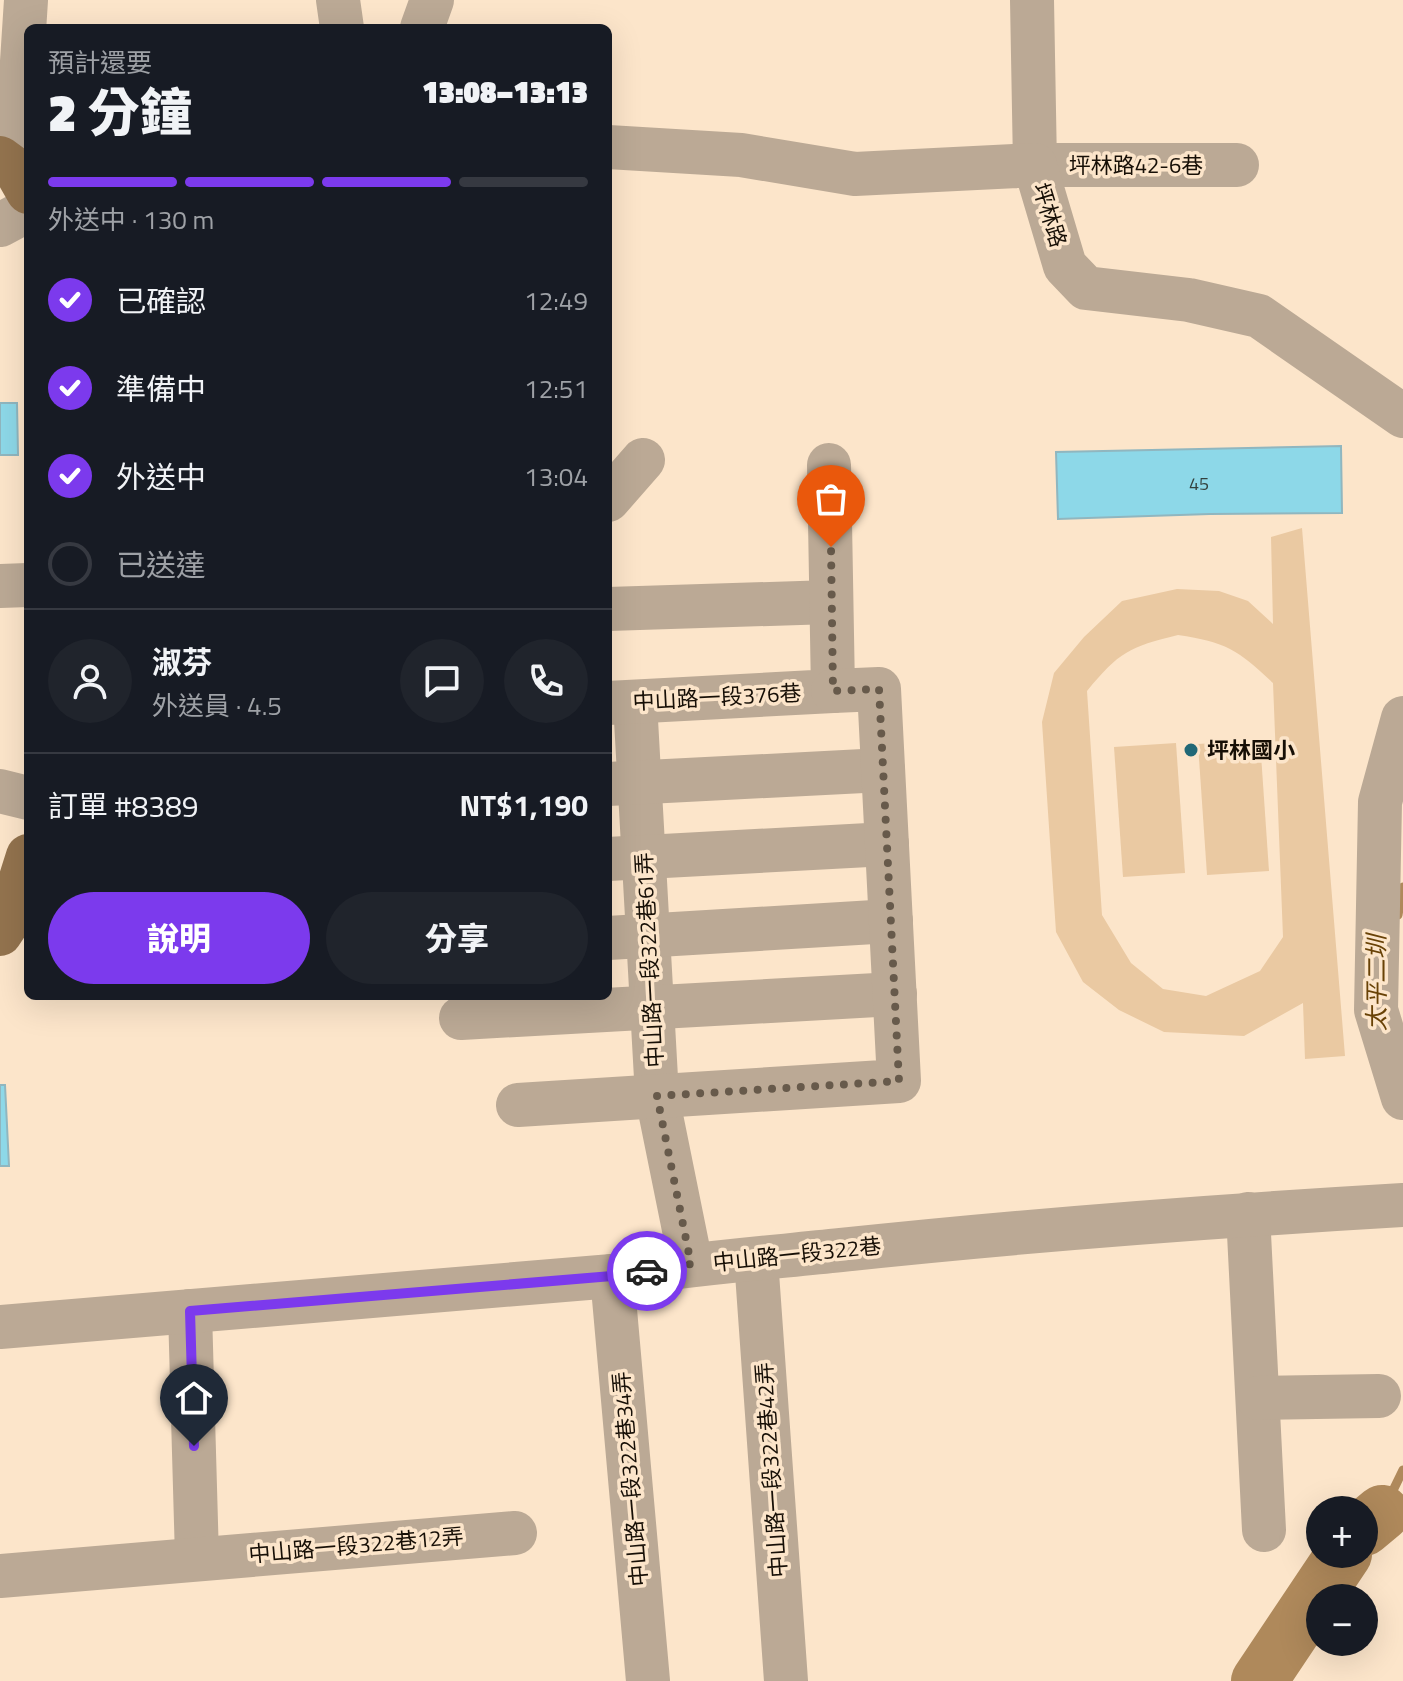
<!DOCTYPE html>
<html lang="zh-TW">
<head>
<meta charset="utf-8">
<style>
  body { margin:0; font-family:"Titillium Web","Noto Sans TC",sans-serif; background:#20242c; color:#f1f3f6; height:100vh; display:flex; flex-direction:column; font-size:30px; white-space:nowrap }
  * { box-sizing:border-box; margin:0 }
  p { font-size:26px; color:#9ea1a6 }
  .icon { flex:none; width:44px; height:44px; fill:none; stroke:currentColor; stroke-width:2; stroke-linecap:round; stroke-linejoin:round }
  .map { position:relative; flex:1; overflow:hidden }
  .sheet { position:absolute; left:24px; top:24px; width:588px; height:976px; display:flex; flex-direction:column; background:#171b24; border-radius:12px; box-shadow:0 8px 32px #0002 }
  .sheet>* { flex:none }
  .buttons { position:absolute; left:1306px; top:1496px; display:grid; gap:16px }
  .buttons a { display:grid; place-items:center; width:72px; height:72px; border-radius:50%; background:#171b24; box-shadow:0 8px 32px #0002; font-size:40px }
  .pin { position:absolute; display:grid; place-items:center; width:68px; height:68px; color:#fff; margin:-82px -34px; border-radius:50% 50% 50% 0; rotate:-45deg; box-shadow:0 0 8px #0007 }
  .pin .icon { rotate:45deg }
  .courier { position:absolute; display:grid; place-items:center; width:80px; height:80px; margin:-40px; border:6px solid #7c3aed; border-radius:50%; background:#fff; color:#222; box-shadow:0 2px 10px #0007 }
  .summary em { font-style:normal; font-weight:800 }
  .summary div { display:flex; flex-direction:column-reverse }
  .summary { display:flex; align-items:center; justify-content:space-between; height:136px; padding:0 24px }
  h1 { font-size:52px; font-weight:800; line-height:60px }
  .bar { display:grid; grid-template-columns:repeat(4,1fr); gap:12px 8px; align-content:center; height:96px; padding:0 24px }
  .bar i { height:10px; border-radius:6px; background:#363941 }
  .bar .active { background:#7c3aed }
  .bar p { grid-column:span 4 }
  .line { display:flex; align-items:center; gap:20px; padding:0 24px; border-top:2px solid #363941 }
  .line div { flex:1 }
  .round { display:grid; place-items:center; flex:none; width:84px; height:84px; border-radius:42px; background:#20242c }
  ol { padding:0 24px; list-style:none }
  li { display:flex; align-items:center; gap:24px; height:88px }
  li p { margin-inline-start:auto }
  li .icon { padding:8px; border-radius:50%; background:#7c3aed; color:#fff; stroke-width:4 }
  li:last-child { color:#9ea1a6 }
  li i { width:44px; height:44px; border:4px solid #363941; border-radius:50% }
  .primary-button { display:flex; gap:16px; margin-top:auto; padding:16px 24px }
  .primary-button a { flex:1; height:92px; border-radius:48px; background:#7c3aed; color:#fff; font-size:32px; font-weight:800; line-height:92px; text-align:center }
  .primary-button a+a { background:#20242c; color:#f1f3f6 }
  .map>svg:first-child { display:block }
  .green { fill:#eac9a2; fill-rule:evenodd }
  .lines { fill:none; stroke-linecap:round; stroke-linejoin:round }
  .stream { stroke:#af895b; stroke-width:9 }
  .river { stroke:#af895b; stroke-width:56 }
  .building { fill:#8dd8e8; stroke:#90b6bf; stroke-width:2 }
  .minor { stroke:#bba995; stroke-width:44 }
  .major { stroke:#93734e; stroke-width:44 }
  .done { stroke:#675a4b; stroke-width:8; stroke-dasharray:0 14.4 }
  .route { stroke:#7c3aed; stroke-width:10 }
  .poi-dot { fill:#216876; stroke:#fce5ca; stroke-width:3 }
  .labels { text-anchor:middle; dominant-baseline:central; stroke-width:7; stroke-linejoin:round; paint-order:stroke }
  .number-label { font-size:18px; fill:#34413e }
  .street-label { font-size:22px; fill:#170f06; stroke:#fce5ca }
  .poi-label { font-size:22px; font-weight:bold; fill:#170f06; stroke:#fce5ca; text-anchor:start }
  .water-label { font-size:24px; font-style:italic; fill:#694206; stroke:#fce5ca }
</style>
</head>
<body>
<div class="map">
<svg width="1403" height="1681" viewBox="0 0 1403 1681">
  <rect width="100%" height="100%" fill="#fce5ca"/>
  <g class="green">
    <path d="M 1302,528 L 1345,1056 L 1305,1059 L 1303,1003 L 1244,1036 L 1164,1032 L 1119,1010 L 1083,982 L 1056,932 L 1042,722 L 1054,673 L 1084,637 L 1122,601 L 1177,589 L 1219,591 L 1248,601 L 1273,624 L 1271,537 ZM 1178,635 C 1226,642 1238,650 1273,683 L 1283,937 L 1260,971 L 1206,996 L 1163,989 L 1131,963 L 1102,915 L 1087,691 C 1119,652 1129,647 1178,635 Z"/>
    <path d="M 1260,740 L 1269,871 L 1207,875 L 1198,744 Z"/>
    <path d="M 1176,743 L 1185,873 L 1123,877 L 1114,747 Z"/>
  </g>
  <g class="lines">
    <g class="stream">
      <path d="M 1398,915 L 1403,887"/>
      <path d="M 1403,1470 L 1382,1513 L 1403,1519"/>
    </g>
    <g class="river">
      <path d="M 1364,1528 L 1382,1513"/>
      <path d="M 1259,1681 L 1344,1554"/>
    </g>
  </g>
  <g class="building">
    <path d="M 0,403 L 17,403 L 18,455 L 0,455 Z"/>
    <path d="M 1341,446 L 1342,513 L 1210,514 L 1058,519 L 1056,452 Z"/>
    <path d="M 0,1085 L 5,1085 L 9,1166 L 0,1166 Z"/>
  </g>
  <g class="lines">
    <g class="minor">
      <path d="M 338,0 L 342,28"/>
      <path d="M 1032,0 L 1035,165 L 1237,165"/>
      <path d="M 422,28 L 432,0"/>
      <path d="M 608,147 L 741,155 L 855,174 L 1035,165 L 1065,266 L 1086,288 L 1189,300 L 1259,316 L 1403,416"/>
      <path d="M 15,169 L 26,0"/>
      <path d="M 0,225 L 28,210"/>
      <path d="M 608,500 L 643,460"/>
      <path d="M 0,586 L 28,585"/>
      <path d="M 608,609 L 831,602"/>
      <path d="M 635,702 L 657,1096 L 691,1264"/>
      <path d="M 608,703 L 833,691 L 829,465"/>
      <path d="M 1403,718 L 1380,802 L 1376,1010 L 1403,1098"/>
      <path d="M 608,784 L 883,770"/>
      <path d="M 0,791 L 28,798"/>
      <path d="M 608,859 L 887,844"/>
      <path d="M 608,938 L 891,921"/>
      <path d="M 461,1018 L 895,994"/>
      <path d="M 518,1105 L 899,1081 L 879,689 L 833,691"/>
      <path d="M 1248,1214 L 1264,1530"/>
      <path d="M 756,1259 L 786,1681"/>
      <path d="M 612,1276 L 648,1681"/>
      <path d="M 190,1311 L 197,1558"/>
      <path d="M 0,1327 L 612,1276 C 688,1264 764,1258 841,1250 C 1028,1230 1215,1216 1403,1205"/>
      <path d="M 1258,1398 L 1379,1396"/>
      <path d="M 0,1576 L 515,1533"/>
    </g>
    <g class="major">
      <path d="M 0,158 L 15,169 L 28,192"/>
      <path d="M 0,934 L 6,925 L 28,856"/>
    </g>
  </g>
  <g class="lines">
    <path class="done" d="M 647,1271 L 691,1264 L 657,1096 L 899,1081 L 879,689 L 833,691 L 831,547"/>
    <path class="route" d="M 194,1446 L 190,1311 L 612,1276 L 647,1271"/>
  </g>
  <circle class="poi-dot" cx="1191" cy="750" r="8"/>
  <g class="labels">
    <g class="number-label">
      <text x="1199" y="483">45</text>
    </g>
    <g class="street-label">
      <text x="1136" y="165">坪林路42-6巷</text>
      <text transform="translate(1050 215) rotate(73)">坪林路</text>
      <text transform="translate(717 697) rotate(-3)">中山路一段376巷</text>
      <text transform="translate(649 960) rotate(-93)">中山路一段322巷61弄</text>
      <text transform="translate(797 1254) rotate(-6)">中山路一段322巷</text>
      <text transform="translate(771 1470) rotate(-94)">中山路一段322巷42弄</text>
      <text transform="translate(630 1479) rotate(-95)">中山路一段322巷34弄</text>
      <text transform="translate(356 1545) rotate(-5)">中山路一段322巷12弄</text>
    </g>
    <g class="poi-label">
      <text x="1207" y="750">坪林國小</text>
    </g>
    <g class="water-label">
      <text transform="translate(1376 983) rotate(-90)">太平二圳</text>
    </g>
  </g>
</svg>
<div class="buttons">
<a>+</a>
<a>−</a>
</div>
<div class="pin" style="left:831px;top:547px;background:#ea580c"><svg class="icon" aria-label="bag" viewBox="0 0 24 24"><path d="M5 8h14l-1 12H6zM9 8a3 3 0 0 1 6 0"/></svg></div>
<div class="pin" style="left:194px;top:1446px;background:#1f2937"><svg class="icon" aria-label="home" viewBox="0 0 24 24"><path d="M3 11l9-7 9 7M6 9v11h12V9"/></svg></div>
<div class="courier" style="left:647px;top:1271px"><svg class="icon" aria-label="car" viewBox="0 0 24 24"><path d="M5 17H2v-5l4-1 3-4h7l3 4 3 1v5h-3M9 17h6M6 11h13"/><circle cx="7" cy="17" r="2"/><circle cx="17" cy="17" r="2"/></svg></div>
<section class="sheet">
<div class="summary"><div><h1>2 分鐘</h1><p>預計還要</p></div><em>13:08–13:13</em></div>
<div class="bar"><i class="active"></i><i class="active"></i><i class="active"></i><i></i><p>外送中 · 130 m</p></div>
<ol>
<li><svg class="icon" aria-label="check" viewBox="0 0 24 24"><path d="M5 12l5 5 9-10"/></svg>已確認<p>12:49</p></li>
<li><svg class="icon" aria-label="check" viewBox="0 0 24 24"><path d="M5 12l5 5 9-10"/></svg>準備中<p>12:51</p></li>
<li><svg class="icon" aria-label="check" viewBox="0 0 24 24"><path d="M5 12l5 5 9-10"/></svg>外送中<p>13:04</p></li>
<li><i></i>已送達</li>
</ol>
<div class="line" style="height:144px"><a class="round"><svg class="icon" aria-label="person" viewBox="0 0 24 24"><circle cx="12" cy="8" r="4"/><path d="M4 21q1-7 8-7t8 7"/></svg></a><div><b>淑芬</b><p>外送員 · 4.5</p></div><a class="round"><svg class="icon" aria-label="chat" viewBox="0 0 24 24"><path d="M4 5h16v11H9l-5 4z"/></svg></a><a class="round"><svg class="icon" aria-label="phone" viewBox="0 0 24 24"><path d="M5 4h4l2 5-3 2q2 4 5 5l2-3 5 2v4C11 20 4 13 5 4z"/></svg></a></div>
<div class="line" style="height:104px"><div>訂單 #8389</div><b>NT$1,190</b></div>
<div class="primary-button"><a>說明</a><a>分享</a></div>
</section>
</div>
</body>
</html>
